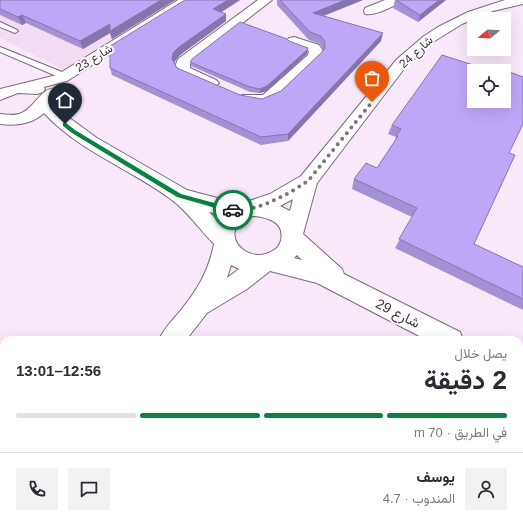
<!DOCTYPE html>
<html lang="ar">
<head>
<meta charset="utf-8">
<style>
  body { margin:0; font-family:Helvetica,Vazirmatn,sans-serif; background:#f2f2f3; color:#2b2b33; direction:rtl; height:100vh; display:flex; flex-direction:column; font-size:15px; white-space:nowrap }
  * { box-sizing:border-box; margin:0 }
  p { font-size:13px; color:#7c7c81 }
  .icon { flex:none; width:22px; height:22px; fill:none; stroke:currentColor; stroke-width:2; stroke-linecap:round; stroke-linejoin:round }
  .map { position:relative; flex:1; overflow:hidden; direction:ltr }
  .drawer { position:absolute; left:0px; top:336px; width:523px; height:196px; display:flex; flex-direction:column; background:#fff; border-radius:12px 12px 0 0; box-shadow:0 4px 16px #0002; direction:rtl }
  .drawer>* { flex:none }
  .needle { width:26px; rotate:252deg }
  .fabs { position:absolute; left:467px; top:12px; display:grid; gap:8px }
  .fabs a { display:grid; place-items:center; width:44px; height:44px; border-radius:0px; background:#fff; box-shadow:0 4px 16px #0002; font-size:20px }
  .pin { position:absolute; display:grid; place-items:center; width:34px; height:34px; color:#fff; margin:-41px -17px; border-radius:50% 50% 50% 0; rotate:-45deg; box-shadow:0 0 4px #0007 }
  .pin .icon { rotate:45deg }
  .courier { position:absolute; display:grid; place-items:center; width:40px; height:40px; margin:-20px; border:3px solid #0b8043; border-radius:50%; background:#fff; color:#222; box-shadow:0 1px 5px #0007 }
  .head em { font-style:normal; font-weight:700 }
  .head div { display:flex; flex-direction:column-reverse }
  .head { display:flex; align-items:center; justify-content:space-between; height:68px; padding:0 16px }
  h1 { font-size:26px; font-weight:700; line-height:30px }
  .bar { display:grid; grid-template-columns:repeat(4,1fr); gap:6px 4px; align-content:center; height:48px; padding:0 16px }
  .bar i { height:5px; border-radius:3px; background:#e1e1e2 }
  .bar .on { background:#0b8043 }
  .bar p { grid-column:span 4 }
  .line { display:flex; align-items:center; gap:10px; padding:0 16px; border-top:1px solid #e1e1e2 }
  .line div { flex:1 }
  .round { display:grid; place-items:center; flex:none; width:42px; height:42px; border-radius:0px; background:#f2f2f3 }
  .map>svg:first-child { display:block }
  .built { fill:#f3dcf3 }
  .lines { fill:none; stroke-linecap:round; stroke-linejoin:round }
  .service-casing { stroke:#796a79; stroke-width:2 }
  .minor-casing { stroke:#796a79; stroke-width:2 }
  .service { fill:#fff; fill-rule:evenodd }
  .minor { fill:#fff; fill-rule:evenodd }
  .wall { fill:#a490d4 }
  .shaded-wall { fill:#8675ad }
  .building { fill:#bfa7f7; stroke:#8675ad }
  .route { fill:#0b8043 }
  .done { stroke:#7e747e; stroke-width:4; stroke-dasharray:0 7.2 }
  .labels { text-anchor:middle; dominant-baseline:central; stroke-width:4; stroke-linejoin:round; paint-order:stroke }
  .far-street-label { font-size:12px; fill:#3c353c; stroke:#fefafe }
  .street-label { font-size:14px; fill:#3c353c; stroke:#fefafe }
</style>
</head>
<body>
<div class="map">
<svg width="523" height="532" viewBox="0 0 523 532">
  <rect width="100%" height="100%" fill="#f9e8f9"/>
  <path class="built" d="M 0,0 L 180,0 L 64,70 L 0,38 Z"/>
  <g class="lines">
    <g class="service-casing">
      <g id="service">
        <path d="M 0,22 L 17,30 L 18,31 L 15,33 L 0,27 Z"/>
        <path d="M 0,47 L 67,74 L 68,76 L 67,78 L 61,78 L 0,52 Z"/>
        <path d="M 327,528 L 343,528 L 341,532 L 325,532 Z"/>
      </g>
    </g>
    <g class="minor-casing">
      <g id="minor">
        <path d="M 178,0 L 193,0 L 191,3 L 67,81 L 44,87 L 45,89 L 43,92 L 37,94 L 18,93 L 0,100 L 0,89 L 57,75 Z"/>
        <path d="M 258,0 L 272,0 L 190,64 L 190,68 L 216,80 L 219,83 L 216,86 C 205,89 180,77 175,67 L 178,59 Z"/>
        <path d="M 385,0 L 402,0 L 400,3 C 390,7 376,16 365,14 L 364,11 L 365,8 Z"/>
        <path d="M 505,0 L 523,0 L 523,4 L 493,11 L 462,24 L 433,42 L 407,65 L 317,183 L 303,234 L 342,269 L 344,274 L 460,332 L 463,340 L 427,340 L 317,283 L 270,271 L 247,289 L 207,313 L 186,340 L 159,340 C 164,328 173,320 181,310 C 198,289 209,270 214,244 C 200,230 188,212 172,200 C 131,169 80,152 44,113 C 32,124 16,126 0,124 L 0,114 C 6,114 13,116 19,114 C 35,110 41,84 59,89 L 61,92 L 53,103 L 64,114 L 97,138 L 187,190 L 240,204 L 270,194 L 301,176 L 397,59 L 424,36 L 438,27 L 468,12 ZM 293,199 L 290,211 L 280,206 ZM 209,212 L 222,215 L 218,221 ZM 253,216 C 267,217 285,222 281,240 C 280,244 278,248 274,250 C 246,269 213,228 253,216 ZM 297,255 L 302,260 L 294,258 ZM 231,265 L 239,269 L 227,278 Z"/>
        <path d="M 294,37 L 319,45 L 323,51 L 320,59 L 275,101 L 262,105 L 242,103 L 240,99 L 242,95 L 263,95 L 308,55 L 309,51 L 289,44 L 287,41 L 289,38 Z"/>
        <path d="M 519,365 L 523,367 L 523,393 L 519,391 Z"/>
        <path d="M 4,516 L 4,528 L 30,528 L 28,532 L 0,532 L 0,521 Z"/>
        <path d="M 182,528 L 214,528 L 212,532 L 180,532 Z"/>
      </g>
    </g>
    <use href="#service" class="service"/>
    <use href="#minor" class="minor"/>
  </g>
  <g class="wall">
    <path d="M 0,0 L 175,0 L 112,39 L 110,33 L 83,49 L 26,23 L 22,25 L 0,15 Z"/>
    <path d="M 185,0 L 240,0 L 221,12 L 226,14 L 226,21 L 180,55 L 175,61 L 174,63 L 177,68 L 240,95 L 262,99 L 281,91 L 322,52 L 323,49 L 320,44 L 309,40 L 277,5 L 277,0 L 363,0 L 324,16 L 381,41 L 288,141 L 261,145 L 112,75 L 110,68 Z"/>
    <path d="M 395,0 L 446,0 L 418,22 L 393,8 Z"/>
    <path d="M 289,41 L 308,48 L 307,54 L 267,91 L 260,93 L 250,92 L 191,66 L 190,62 Z"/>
    <path d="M 504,101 L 509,153 L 474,244 L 523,267 L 523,310 L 395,248 L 412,217 L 352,189 L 354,179 L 377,168 L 394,143 L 396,137 L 388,134 L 392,125 Z"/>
    <path d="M 437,528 L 519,528 L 523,532 L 435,532 Z"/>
  </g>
  <g class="shaded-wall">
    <path d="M 161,0 L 175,0 L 112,39 L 110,33 L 83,49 L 80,41 L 110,24 Z"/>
    <path d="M 228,0 L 240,0 L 214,17 L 213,9 Z"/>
    <path d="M 345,0 L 363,0 L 312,20 L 313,13 Z"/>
    <path d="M 439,0 L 446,0 L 418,22 L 420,15 Z"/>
    <path d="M 226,14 L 226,21 L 180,55 L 175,61 L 174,67 L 172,59 L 173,53 L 179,47 Z"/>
    <path d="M 22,15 L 26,23 L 22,25 L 18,17 Z"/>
    <path d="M 383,33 L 381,41 L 288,141 L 288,134 Z"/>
    <path d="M 308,48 L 307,54 L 267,91 L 260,93 L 260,89 Z"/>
  </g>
  <g class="building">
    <path d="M 0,0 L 161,0 L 110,31 L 110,24 L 80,41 L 22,15 L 18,17 L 0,9 Z"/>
    <path d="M 185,0 L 228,0 L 213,9 L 226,14 L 179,47 L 173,53 L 172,59 L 177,68 L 240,95 L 262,99 L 281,91 L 322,52 L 324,49 L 325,49 L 325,42 L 321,36 L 310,32 L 280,0 L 345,0 L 313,13 L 383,33 L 288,134 L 261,137 L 110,68 L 110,46 Z"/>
    <path d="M 396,0 L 439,0 L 420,15 Z"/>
    <path d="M 240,22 L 287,39 L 289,41 L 308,48 L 307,50 L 267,86 L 260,89 L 250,87 L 190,62 L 192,59 Z"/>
    <path d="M 442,55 L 492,71 L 474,71 L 474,101 L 504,101 L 504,70 L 523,77 L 523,124 L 509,153 L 515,155 L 474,244 L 523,267 L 523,299 L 399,239 L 417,208 L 354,179 L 366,163 L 377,168 L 398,136 L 396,136 L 401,129 L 392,125 Z"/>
    <path d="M 519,519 L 523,522 L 523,532 L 448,532 L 449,528 L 519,528 Z"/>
    <path d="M 79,528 L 170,528 L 168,532 L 76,532 Z"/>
    <path d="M 214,528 L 301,528 L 299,532 L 213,532 Z"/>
  </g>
  <path class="route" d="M 63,123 L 66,123 L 75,130 L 181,194 L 233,208 L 236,210 L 233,213 L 177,197 L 72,133 L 63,126 Z"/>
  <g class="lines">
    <path class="done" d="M 233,210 L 240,212 L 266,204 L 289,193 L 308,181 L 372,102"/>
  </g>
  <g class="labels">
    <g class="far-street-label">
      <text transform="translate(416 52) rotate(-43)">شارع 24</text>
      <text transform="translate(94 58) rotate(-32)">شارع 23</text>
    </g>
    <g class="street-label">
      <text transform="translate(398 313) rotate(27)">شارع 29</text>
    </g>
  </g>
</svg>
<div class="fabs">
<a><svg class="needle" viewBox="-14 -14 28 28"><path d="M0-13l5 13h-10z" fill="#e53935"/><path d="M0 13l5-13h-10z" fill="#7c7c81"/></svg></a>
<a><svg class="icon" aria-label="locate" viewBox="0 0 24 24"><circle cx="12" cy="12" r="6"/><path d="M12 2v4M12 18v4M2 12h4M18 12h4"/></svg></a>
</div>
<div class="pin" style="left:372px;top:102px;background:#ea580c"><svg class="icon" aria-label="bag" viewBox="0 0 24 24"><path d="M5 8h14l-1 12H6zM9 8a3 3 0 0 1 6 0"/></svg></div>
<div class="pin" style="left:65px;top:124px;background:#1f2937"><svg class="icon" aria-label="home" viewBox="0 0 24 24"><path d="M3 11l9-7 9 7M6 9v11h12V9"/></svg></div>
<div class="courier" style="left:233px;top:210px"><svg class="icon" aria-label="car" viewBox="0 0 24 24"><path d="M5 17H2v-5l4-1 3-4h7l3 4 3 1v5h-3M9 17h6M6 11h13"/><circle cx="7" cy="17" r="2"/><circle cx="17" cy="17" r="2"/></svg></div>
<section class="drawer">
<div class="head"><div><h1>2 دقيقة</h1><p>يصل خلال</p></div><em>12:56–13:01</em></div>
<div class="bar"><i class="on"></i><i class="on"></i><i class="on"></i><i></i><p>في الطريق · 70 m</p></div>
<div class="line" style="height:72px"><a class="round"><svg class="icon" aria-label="person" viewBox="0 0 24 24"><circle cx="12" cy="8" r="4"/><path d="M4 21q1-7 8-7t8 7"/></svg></a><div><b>يوسف</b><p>المندوب · 4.7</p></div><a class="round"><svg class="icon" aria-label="chat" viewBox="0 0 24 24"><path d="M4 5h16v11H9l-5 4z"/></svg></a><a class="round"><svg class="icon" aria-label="phone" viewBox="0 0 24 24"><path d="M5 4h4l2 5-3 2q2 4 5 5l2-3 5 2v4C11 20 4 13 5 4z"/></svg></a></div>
</section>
</div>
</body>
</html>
